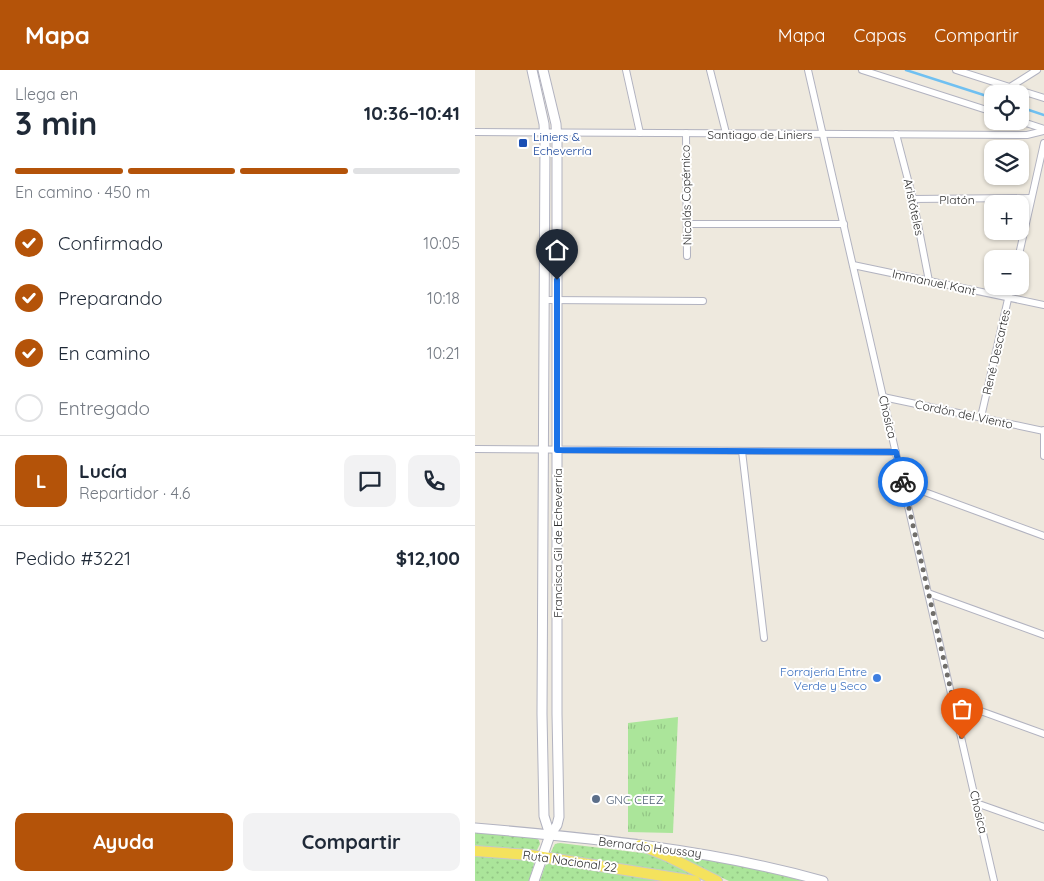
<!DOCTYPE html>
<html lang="es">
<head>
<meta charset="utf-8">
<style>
  body { margin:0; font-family:Quicksand,sans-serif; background:#f2f2f3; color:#1f2937; height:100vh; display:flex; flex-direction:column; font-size:19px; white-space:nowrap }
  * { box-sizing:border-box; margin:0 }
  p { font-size:16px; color:#747a83 }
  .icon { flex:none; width:28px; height:28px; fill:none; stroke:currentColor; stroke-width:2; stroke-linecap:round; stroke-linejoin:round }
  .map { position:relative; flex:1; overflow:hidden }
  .sheet { display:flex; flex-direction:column; background:#fff; width:475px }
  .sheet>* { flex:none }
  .tools { position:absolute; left:509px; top:15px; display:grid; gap:10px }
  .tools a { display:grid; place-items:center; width:45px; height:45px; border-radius:10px; background:#fff; box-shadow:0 1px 4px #0004; font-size:25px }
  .pin { position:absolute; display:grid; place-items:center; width:42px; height:42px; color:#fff; margin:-51px -21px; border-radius:50% 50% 50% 0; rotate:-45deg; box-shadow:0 0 5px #0007 }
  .pin .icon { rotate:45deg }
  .courier { position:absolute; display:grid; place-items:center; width:50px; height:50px; margin:-25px; border:4px solid #1a73e8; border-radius:50%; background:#fff; color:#222; box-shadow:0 1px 6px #0007 }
  .summary em { font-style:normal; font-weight:700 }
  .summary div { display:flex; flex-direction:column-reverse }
  .summary { display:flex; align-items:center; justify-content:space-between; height:85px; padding:0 15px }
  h1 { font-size:32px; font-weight:700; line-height:38px }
  .bar { display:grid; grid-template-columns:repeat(4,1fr); gap:8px 5px; align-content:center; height:60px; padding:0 15px }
  .bar i { height:6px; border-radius:4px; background:#e0e1e3 }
  .bar .on { background:#b45309 }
  .bar p { grid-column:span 4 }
  .line { display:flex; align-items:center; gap:12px; padding:0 15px; border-top:1px solid #e0e1e3 }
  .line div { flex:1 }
  .round { display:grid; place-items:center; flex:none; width:52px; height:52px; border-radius:10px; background:#f2f2f3 }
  ol { padding:0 15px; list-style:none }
  li { display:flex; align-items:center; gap:15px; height:55px }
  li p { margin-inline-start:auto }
  li .icon { padding:5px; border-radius:50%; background:#b45309; color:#fff; stroke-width:4 }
  li:last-child { color:#747a83 }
  li i { width:28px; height:28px; border:2px solid #e0e1e3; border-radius:50% }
  .button { display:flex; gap:10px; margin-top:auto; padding:10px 15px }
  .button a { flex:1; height:58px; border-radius:10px; background:#b45309; color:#fff; font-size:20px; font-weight:700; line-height:58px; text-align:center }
  .button a+a { background:#f2f2f3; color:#1f2937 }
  header { display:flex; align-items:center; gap:30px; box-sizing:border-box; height:70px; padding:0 25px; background:#b45309; color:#fff }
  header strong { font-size:24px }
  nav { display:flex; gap:28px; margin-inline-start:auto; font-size:18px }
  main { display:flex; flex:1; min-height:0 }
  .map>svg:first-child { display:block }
  .grass { fill:url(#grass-dots) }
  .park { fill:url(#park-tufts) }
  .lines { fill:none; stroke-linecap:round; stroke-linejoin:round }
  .stream { stroke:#70c0f1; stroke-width:2.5 }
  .street-casing { stroke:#b2b3c0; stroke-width:8 }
  .secondary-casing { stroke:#b2b3c0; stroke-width:11 }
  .primary-casing { stroke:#c8c8c8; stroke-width:12 }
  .street { stroke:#fff; stroke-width:6 }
  .secondary { stroke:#fff; stroke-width:9 }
  .primary { stroke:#f4e25d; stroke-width:10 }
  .done { stroke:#706e6a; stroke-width:5; stroke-dasharray:0 9 }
  .route { stroke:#1a73e8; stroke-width:6 }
  .transit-dot { fill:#1a4fb4; stroke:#fff; stroke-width:2 }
  .shop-dot { fill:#3f7fe0; stroke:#fff; stroke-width:2 }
  .service-dot { fill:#5c6f8a; stroke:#fff; stroke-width:2 }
  .labels { text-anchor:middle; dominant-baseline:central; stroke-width:4; stroke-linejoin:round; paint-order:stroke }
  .street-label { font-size:12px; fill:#2c2c2c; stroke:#fff }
  .transit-label { font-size:12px; fill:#164399; stroke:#fff; text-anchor:start }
  .shop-label { font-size:12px; fill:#366cbe; stroke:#fff; text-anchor:end }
  .service-label { font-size:12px; fill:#4e5e75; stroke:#fff; text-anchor:start }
</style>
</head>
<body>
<header>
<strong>Mapa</strong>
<nav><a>Mapa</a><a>Capas</a><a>Compartir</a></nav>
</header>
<main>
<section class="sheet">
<div class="summary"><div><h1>3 min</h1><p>Llega en</p></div><em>10:36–10:41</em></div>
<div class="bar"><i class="on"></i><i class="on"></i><i class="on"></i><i></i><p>En camino · 450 m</p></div>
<ol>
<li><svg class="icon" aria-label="check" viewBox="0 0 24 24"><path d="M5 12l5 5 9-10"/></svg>Confirmado<p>10:05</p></li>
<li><svg class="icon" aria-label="check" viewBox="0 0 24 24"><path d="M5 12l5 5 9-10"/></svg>Preparando<p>10:18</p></li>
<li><svg class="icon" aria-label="check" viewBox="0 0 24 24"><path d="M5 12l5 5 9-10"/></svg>En camino<p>10:21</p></li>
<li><i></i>Entregado</li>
</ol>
<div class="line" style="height:90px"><b class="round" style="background:#b45309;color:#fff">L</b><div><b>Lucía</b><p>Repartidor · 4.6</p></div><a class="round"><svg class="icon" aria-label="chat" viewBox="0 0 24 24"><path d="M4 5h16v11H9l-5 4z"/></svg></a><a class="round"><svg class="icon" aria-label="phone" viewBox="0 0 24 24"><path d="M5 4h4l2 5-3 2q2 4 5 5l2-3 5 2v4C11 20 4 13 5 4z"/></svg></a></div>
<div class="line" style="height:65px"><div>Pedido #3221</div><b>$12,100</b></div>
<div class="button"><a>Ayuda</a><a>Compartir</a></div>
</section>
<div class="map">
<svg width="569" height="811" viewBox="0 0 569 811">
  <defs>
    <pattern id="grass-dots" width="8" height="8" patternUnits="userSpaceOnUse" patternTransform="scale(1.25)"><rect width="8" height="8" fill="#abe59a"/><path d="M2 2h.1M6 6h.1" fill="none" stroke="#93c585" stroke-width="1.8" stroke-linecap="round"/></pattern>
    <pattern id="park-tufts" width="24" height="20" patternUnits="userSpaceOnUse" patternTransform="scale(1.25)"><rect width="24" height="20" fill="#abe59a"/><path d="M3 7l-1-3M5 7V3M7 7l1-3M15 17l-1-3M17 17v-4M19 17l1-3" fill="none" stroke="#93c585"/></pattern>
  </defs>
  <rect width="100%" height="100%" fill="#eee9de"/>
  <g class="grass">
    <path d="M 0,762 L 59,767 L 64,770 L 65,774 L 62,780 L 56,780 L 0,776 Z"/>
    <path d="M 85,773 L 175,784 L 229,809 L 192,801 L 79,784 L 76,782 L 80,774 Z"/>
    <path d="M 195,783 L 269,796 L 328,811 L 254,811 Z"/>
    <path d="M 0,785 L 58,790 L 59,794 L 54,811 L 0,811 Z"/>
    <path d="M 74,792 L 196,811 L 65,811 L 70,796 Z"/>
  </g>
  <path class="park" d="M 203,647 L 198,763 L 153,762 L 153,653 Z"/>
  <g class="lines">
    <g class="stream">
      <path d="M 431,0 L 518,28"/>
      <path d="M 545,37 L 569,45"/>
    </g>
    <g class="street-casing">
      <g id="street">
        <path d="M 151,0 L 165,63"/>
        <path d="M 235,0 L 251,63"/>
        <path d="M 333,0 L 519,811"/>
        <path d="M 387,0 L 518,42"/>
        <path d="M 481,0 L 569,28"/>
        <path d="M 535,17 L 562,0"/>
        <path d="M 545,51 L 569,59"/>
        <path d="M 0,62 L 552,65 L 569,61"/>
        <path d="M 211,63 L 212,186"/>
        <path d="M 421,64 L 438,129 L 454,211"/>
        <path d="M 438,129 L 556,128"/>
        <path d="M 212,154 L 369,154"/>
        <path d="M 543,189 L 569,73"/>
        <path d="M 378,195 L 569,235"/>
        <path d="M 70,230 L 228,231"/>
        <path d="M 408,327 L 569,361"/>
        <path d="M 506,347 L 536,216"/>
        <path d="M 569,360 L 569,386"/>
        <path d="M 0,379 L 421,382"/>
        <path d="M 267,381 L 289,568"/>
        <path d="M 428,414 L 569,466"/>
        <path d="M 453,523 L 569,565"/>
        <path d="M 478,631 L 569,664"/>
        <path d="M 501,733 L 569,757"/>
      </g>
    </g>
    <g class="secondary-casing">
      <g id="secondary">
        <path d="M 57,0 L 69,54 L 70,73 L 67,644 L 69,746 L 75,765"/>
        <path d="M 0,758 C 117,768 234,779 348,811"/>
        <path d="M 59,811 L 75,765 L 82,755 L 84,747 L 82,644 L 82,72 L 81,54 L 68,0"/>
      </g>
    </g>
    <g class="primary-casing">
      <g id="primary">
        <path d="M 165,775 L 194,787 L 242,811"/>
        <path d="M 0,781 L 55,785 L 220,811"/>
      </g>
    </g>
    <use href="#street" class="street"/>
    <use href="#secondary" class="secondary"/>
    <use href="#primary" class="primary"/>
  </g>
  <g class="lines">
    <path class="done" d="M 428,412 L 487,669"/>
    <path class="route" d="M 82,210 L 82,380 L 421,382 L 428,412"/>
  </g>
  <rect class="transit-dot" x="43" y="68" width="10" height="10" rx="2.5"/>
  <circle class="shop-dot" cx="402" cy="608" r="5"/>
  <circle class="service-dot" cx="121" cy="729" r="5"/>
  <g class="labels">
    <g class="street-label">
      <text x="285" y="64">Santiago de Liniers</text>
      <text transform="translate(211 125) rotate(-91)">Nicolás Copérnico</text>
      <text x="482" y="129">Platón</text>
      <text transform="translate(439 137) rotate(78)">Aristóteles</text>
      <text transform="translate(459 212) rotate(12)">Immanuel Kant</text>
      <text transform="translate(521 282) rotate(-77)">René Descartes</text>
      <text transform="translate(489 344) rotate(12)">Cordón del Viento</text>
      <text transform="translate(413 347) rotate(77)">Chosica</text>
      <text transform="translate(82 473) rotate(-90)">Francisca Gil de Echeverría</text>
      <text transform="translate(504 742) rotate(77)">Chosica</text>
      <text transform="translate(175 777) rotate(7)">Bernardo Houssay</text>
      <text transform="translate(95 791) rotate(8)">Ruta Nacional 22</text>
    </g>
    <g class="transit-label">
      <text x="58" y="66">Liniers &amp;<tspan x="58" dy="14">Echeverría</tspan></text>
    </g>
    <g class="shop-label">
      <text x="392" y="601">Forrajería Entre<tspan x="392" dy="14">Verde y Seco</tspan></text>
    </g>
    <g class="service-label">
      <text x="131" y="729">GNC CEEZ</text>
    </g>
  </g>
</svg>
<div class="tools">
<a><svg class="icon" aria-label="locate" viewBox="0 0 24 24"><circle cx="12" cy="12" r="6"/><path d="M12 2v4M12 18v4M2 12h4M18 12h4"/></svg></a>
<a><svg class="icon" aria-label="layers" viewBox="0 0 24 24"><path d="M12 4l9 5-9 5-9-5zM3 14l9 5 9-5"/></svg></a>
<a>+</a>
<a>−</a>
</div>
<div class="pin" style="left:487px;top:669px;background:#ea580c"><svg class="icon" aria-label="bag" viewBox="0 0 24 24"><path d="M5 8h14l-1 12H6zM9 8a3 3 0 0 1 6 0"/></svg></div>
<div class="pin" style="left:82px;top:210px;background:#1f2937"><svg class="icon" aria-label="home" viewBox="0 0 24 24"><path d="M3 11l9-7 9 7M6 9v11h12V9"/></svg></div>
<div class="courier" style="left:428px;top:412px"><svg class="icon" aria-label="bike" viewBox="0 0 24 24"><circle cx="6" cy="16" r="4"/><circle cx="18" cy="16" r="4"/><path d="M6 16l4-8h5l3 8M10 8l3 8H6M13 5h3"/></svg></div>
</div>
</main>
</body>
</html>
